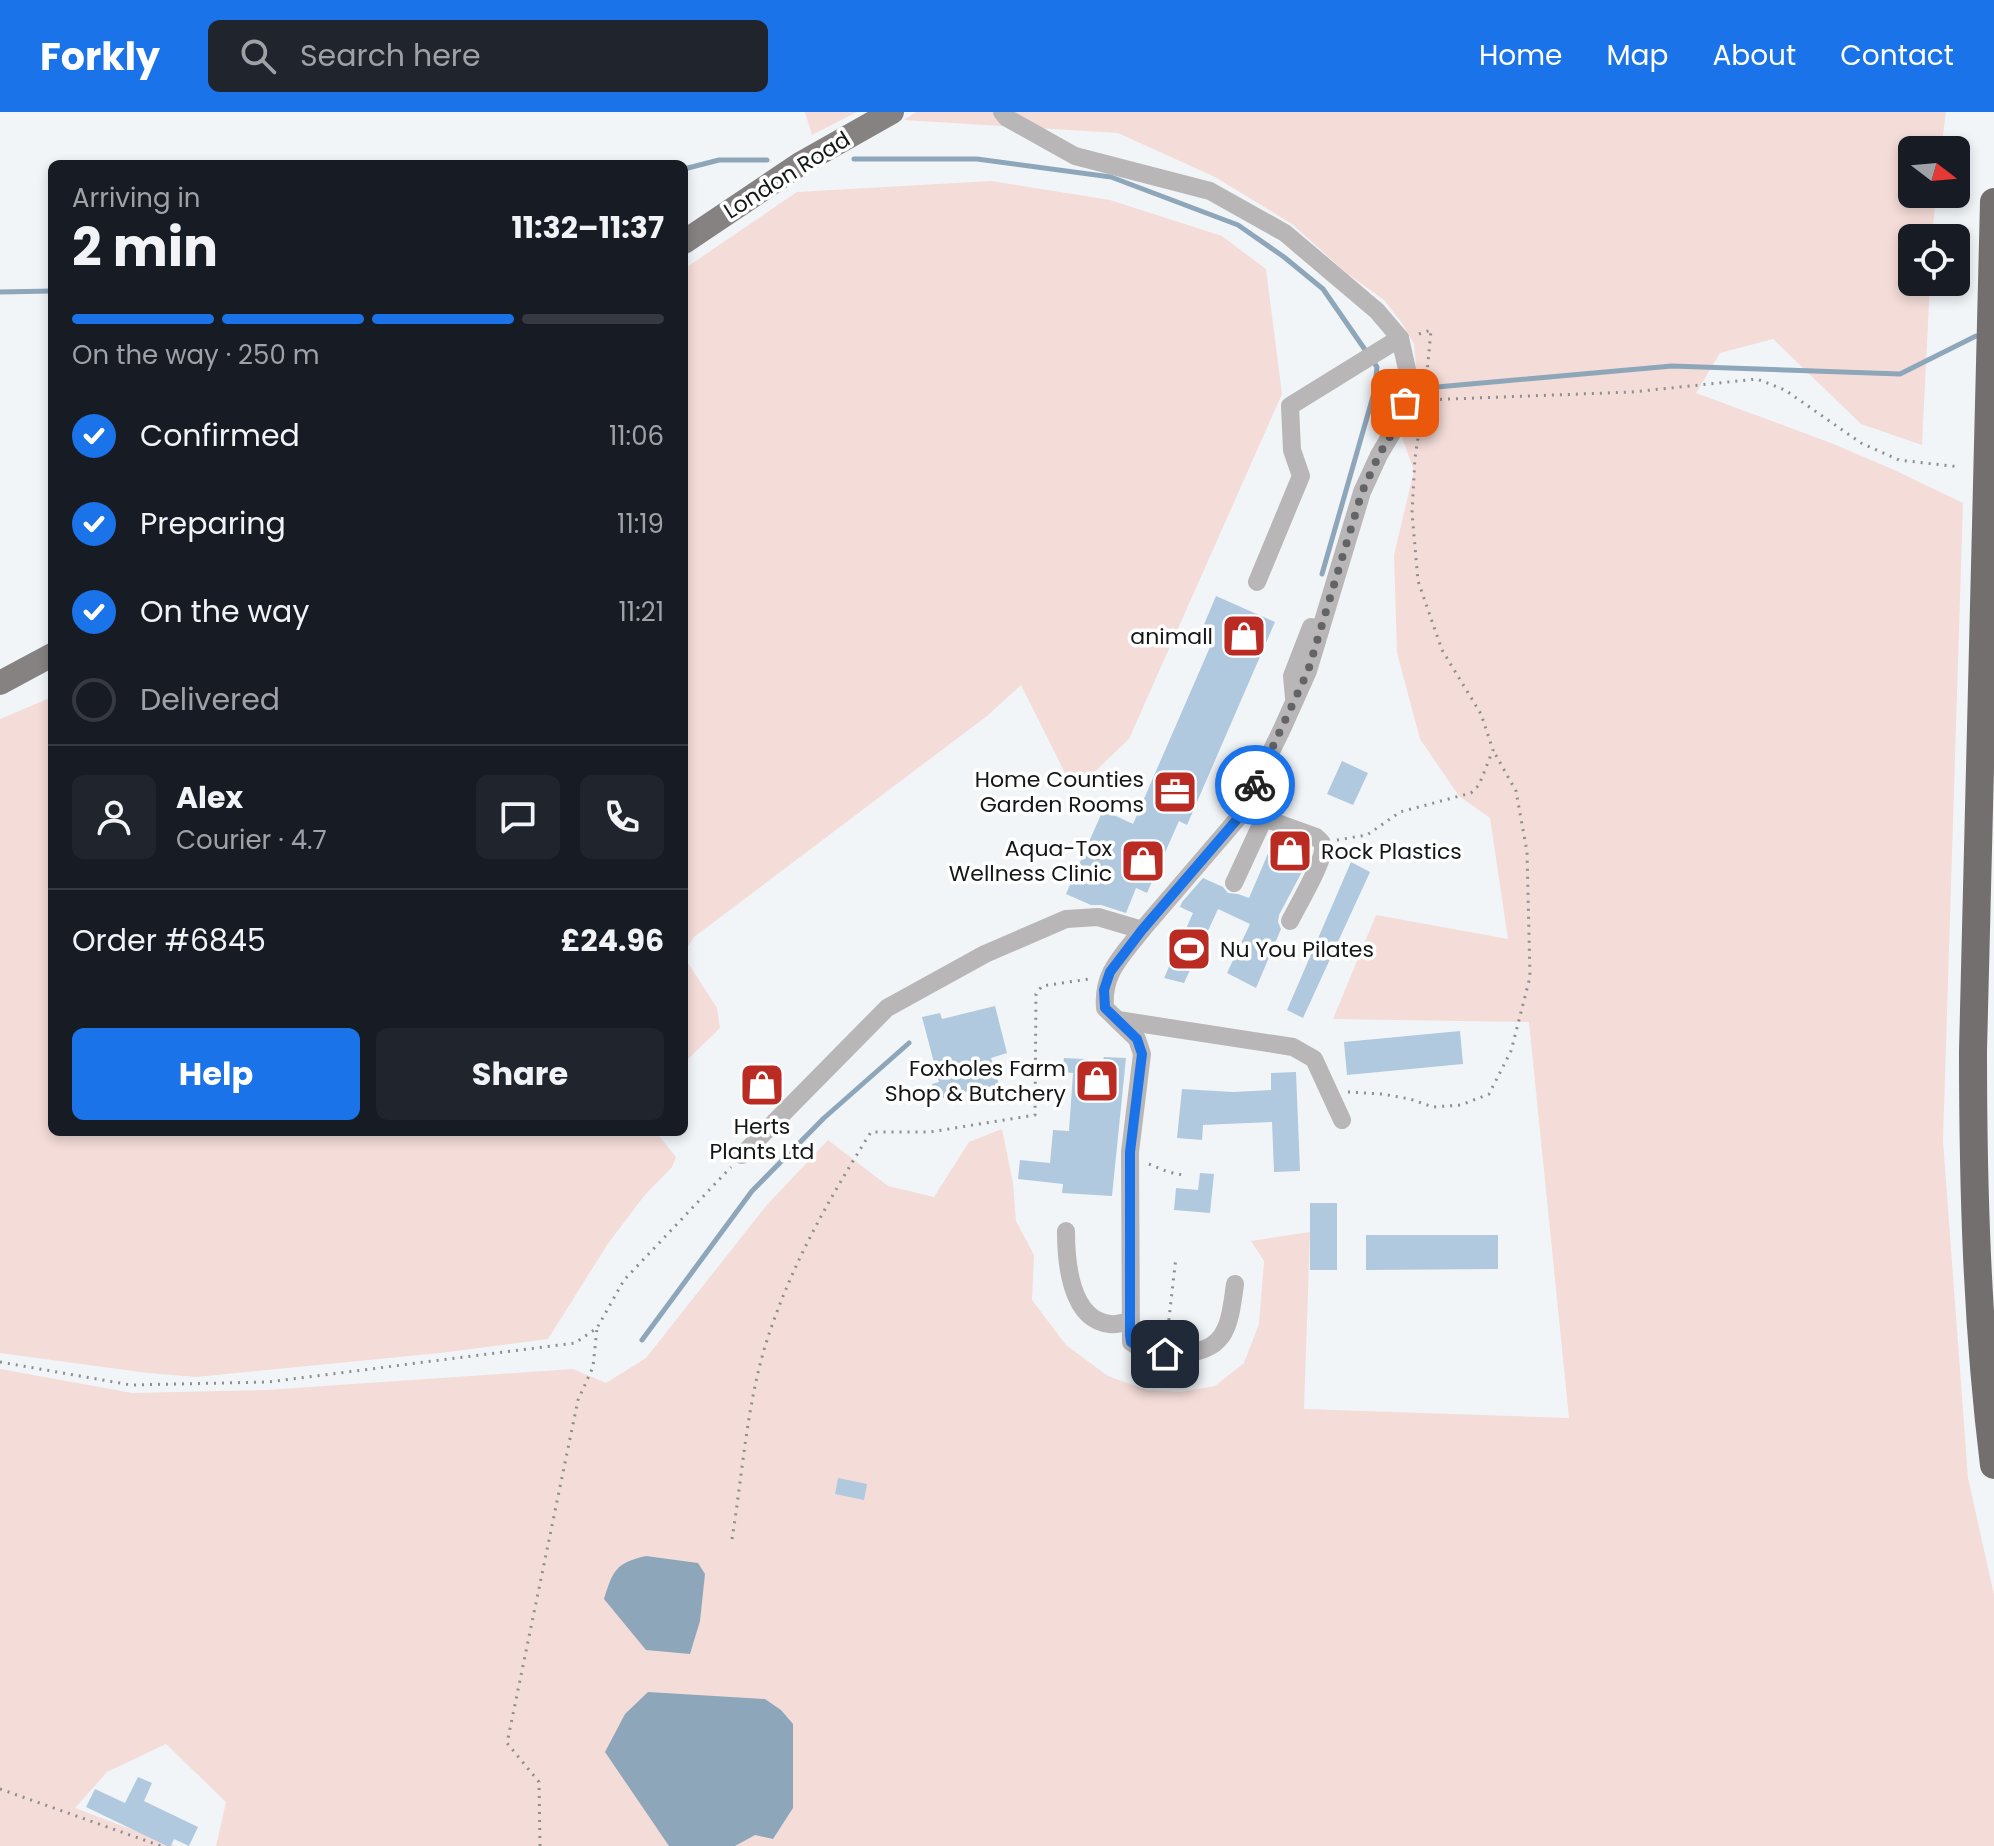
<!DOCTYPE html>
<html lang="en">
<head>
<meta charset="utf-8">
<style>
  body { margin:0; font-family:Poppins,sans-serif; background:#20242c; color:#f1f3f6; height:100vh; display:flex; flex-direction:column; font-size:30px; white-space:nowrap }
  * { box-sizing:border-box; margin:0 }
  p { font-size:26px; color:#9ea1a6 }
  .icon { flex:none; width:44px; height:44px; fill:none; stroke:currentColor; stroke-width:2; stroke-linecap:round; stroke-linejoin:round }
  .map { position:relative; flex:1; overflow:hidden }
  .sheet { position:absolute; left:48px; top:48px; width:640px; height:976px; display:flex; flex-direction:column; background:#171b24; border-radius:12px; box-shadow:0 4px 12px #0003 }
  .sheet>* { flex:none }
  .needle { width:52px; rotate:106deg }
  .controls { position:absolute; left:1898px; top:24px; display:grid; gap:16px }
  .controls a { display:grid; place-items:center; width:72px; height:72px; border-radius:12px; background:#171b24; box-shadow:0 4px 12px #0003; font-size:40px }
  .pin { position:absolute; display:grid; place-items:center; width:68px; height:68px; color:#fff; margin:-34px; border-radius:16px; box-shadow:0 4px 12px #0006 }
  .courier { position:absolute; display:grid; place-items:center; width:80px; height:80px; margin:-40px; border:6px solid #1a73e8; border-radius:50%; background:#fff; color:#222; box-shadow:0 2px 10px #0007 }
  .headline em { font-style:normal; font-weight:700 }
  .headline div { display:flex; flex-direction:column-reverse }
  .headline { display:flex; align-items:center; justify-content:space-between; height:136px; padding:0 24px }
  h1 { font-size:52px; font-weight:700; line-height:60px }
  .bar { display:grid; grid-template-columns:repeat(4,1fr); gap:12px 8px; align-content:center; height:96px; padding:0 24px }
  .bar i { height:10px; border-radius:6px; background:#363941 }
  .bar .selected { background:#1a73e8 }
  .bar p { grid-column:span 4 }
  .line { display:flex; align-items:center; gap:20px; padding:0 24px; border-top:2px solid #363941 }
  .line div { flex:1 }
  .round { display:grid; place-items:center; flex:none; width:84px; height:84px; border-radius:12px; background:#20242c }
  ol { padding:0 24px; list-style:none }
  li { display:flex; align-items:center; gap:24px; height:88px }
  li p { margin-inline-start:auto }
  li .icon { padding:8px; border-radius:50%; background:#1a73e8; color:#fff; stroke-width:4 }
  li:last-child { color:#9ea1a6 }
  li i { width:44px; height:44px; border:4px solid #363941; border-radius:50% }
  .button { display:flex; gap:16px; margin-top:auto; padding:16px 24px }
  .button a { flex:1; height:92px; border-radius:12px; background:#1a73e8; color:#fff; font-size:32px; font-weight:700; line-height:92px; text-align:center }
  .button a+a { background:#20242c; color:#f1f3f6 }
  header { display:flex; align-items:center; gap:48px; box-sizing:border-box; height:112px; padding:0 40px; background:#1a73e8; color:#fff }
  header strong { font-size:38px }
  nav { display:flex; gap:44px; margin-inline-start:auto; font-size:28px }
  .search { width:560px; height:72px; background:#20242c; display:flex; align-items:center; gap:20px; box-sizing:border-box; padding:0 28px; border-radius:12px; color:#9ea1a6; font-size:30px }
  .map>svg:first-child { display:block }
  .green { fill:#f4dcd8 }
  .water { fill:#8ea6ba }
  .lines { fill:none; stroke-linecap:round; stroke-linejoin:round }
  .stream { stroke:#8ea6ba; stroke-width:5 }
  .building { fill:#b0c9de }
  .path { stroke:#8c8e90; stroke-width:3; stroke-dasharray:2 6; stroke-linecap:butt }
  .minor { stroke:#b8b6b6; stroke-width:18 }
  .major { stroke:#858281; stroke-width:24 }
  .highway { stroke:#736f6e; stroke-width:28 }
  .done { stroke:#626466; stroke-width:8; stroke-dasharray:0 14.4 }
  .route { stroke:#1a73e8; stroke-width:10 }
  .labels { text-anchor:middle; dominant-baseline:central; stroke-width:7; stroke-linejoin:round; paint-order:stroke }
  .street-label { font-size:22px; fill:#151617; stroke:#fff }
  .poi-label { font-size:22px; fill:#151617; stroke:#fff; text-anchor:end }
</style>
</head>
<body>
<header>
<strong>Forkly</strong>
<div class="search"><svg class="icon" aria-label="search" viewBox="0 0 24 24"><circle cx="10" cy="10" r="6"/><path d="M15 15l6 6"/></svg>Search here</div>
<nav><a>Home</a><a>Map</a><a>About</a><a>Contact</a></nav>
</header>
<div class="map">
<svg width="1994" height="1734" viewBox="0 0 1994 1734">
  <rect width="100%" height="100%" fill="#f2f5f8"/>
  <g class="green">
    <path d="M 805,0 L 857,0 L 812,23 Z"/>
    <path d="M 916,0 L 1946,0 L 1941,38 L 1912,38 L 1912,82 L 1936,82 L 1932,126 L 1912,126 L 1912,170 L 1930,170 L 1922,333 L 1861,312 L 1773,227 L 1720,241 L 1696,281 L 1831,331 L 1892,357 L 1963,391 L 1943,1029 L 1968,1366 L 1994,1483 L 1994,1734 L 216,1734 L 226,1690 L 166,1632 L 107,1660 L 75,1696 L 175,1734 L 0,1734 L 0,1257 L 132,1281 L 266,1278 L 573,1257 L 606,1271 L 646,1246 L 766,1094 L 828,1028 L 888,1074 L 934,1085 L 969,1030 L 1002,1017 L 1013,1071 L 1016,1109 L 1034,1143 L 1032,1188 L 1066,1233 L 1108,1264 L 1147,1278 L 1181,1280 L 1215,1274 L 1244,1251 L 1259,1212 L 1264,1149 L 1251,1129 L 1310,1120 L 1304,1297 L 1569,1306 L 1529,910 L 1333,907 L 1376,803 L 1508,827 L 1490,706 L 1459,684 L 1420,627 L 1397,541 L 1394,443 L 1414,359 L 1402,325 L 1415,288 L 1417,265 L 1414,232 L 1402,211 L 1384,188 L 1344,159 L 1292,112 L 1215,65 L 1118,21 L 904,8 Z"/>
    <path d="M 991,69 L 1110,88 L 1222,124 L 1266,157 L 1282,282 L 1129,627 L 1088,666 L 1066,663 L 1021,573 L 987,604 L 694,825 L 684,841 L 684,157 L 797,80 Z"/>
    <path d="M 52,585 L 52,1020 L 656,1020 L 676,1045 L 672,1055 L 644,1084 L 607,1133 L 548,1227 L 440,1241 L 196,1265 L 148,1261 L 0,1241 L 0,607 Z"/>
    <path d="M 684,845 L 717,896 L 720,916 L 684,951 Z"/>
  </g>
  <g class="water">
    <path d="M 646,1444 L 698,1451 L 705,1462 L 700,1509 L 690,1542 L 646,1538 L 604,1487 C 613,1459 615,1451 646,1444 Z"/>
    <path d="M 648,1580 L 765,1587 L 781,1598 L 793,1612 L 793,1696 L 773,1727 L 755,1723 L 735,1734 L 669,1734 L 605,1640 L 625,1602 Z"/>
  </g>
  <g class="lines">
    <g class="stream">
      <path d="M 854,47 L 977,47 L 1111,65 L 1238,113 L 1284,145 L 1323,177 L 1377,255 L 1374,281 L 1322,462"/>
      <path d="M 684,57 L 719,48 L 767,48"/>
      <path d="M 0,180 L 52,179"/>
      <path d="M 1437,275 L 1672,254 L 1900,262 L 1976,224"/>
      <path d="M 642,1228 L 752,1079 L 824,1006 L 909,931"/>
    </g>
  </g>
  <g class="building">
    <path d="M 1216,484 L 1275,510 L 1187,713 L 1179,709 L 1147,781 L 1136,776 L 1126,801 L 1101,793 L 1091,793 L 1066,782 L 1103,698 L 1133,712 L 1210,535 L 1197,529 Z"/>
    <path d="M 1342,649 L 1368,661 L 1353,693 L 1327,682 Z"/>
    <path d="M 1276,723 L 1311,737 L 1304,756 L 1279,803 L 1278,810 L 1281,817 L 1256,876 L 1227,861 L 1250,812 L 1218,797 L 1184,871 L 1164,866 L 1193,801 L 1180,795 L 1182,790 L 1203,766 L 1223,775 L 1228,781 L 1238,782 L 1249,786 Z"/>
    <path d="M 1351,750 L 1370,760 L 1303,906 L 1287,898 Z"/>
    <path d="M 995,894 L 1007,941 L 991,946 L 1001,979 L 978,985 L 976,977 L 936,988 L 932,972 L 939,970 L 922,905 L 940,901 L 942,907 Z"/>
    <path d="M 1460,919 L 1463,952 L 1347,963 L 1344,930 Z"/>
    <path d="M 1104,945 L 1126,946 L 1112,1084 L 1062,1081 L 1063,1072 L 1018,1067 L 1020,1048 L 1050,1051 L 1053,1018 L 1069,1019 L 1073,961 L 1062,960 L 1064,946 L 1103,948 Z"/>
    <path d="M 1296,960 L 1300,1059 L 1274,1060 L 1272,1010 L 1203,1013 L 1202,1028 L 1177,1026 L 1182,977 L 1233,980 L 1271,978 L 1271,961 Z"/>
    <path d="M 1200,1061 L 1214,1062 L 1210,1101 L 1174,1098 L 1176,1076 L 1198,1078 Z"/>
    <rect x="1310" y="1091" width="27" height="67"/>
    <path d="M 1366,1123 L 1498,1123 L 1498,1157 L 1366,1158 Z"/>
    <path d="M 838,1366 L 867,1372 L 864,1388 L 835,1382 Z"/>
    <path d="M 138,1665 L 152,1671 L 144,1689 L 198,1715 L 189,1734 L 174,1727 L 171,1734 L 167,1734 L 86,1695 L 95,1677 L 125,1691 Z"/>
  </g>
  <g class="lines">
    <g class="path">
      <path d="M 1419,222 L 1431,218 L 1427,261"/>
      <path d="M 1424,288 L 1632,280 L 1757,267 L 1785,278 L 1861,331 L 1899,348 L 1960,355"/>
      <path d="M 1337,728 L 1367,723 L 1400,700 L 1471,681 L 1479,673 L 1493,638 L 1481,602 L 1442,538 L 1418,469 L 1412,401 L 1415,346 L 1425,280"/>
      <path d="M 1348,980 L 1382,982 L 1410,987 L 1433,995 L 1461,993 L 1489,982 L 1511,939 L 1530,865 L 1527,740 L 1516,679 L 1493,638"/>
      <path d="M 1149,1052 L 1168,1060 L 1183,1063"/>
      <path d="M 1167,1224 L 1176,1145"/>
      <path d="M 0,1250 L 131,1273 L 268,1270 L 575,1231 L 597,1216 L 624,1168 L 731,1055"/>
      <path d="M 732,1427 C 743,1359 747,1287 769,1222 C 794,1148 830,1085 871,1020 L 930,1020 L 1035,1003 L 1036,882 L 1042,874 L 1089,867"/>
      <path d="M 0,1677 L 161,1734"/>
      <path d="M 540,1734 L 539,1670 L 507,1631 L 578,1288 L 593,1255 L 597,1216"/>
    </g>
    <g class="minor">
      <path d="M 1257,470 L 1301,364 L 1292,338 L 1290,294 L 1400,226"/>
      <path d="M 1294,586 L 1292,564 L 1311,515"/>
      <path d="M 1242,698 L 1316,725 C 1320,729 1323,730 1323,736 C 1324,749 1297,795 1290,809"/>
      <path d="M 1234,771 L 1264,706"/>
      <path d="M 1142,818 C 1122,844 1102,861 1105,896 L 1137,927 L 1142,942 L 1130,1040 L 1131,1230 C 1144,1239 1157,1242 1173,1242 C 1226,1241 1229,1218 1235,1172"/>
      <path d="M 1118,908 L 1293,935 L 1314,947 L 1342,1008"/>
      <path d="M 742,1043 L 887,896 L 985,842 L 1066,807 L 1098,805 L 1142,818 L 1239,705 L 1282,617 L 1308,559 L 1362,380 L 1379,343 L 1398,311 L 1409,266 L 1400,226 L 1377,199 L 1285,121 L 1210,79 L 1075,44 L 1007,6 L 1002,0"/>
      <path d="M 1066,1119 C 1066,1149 1070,1208 1110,1212 C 1116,1213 1123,1210 1129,1210"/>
    </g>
    <g class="major">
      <path d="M 684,130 L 800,52 L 892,0"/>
      <path d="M 0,571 L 52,543"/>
    </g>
    <path class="highway" d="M 1994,90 L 1973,939 C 1973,1078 1977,1215 1994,1353"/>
  </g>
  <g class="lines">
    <path class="done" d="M 1255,673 L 1308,559 L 1362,380 L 1379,343 L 1398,311 L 1405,291"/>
    <path class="route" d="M 1165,1242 L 1141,1237 L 1131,1230 L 1130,1223 L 1130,1040 L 1142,942 L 1137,927 L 1105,896 L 1104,878 L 1110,860 L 1142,818 L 1239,705 L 1255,673"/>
  </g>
  <defs>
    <g id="shop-square" transform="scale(2.3)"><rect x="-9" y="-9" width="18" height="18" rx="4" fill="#ba2c23" stroke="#fff"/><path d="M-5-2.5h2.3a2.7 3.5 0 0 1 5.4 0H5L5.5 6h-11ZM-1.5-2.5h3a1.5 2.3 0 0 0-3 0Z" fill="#fff"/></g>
    <g id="office-square" transform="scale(2.3)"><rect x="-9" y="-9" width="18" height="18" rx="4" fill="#ba2c23" stroke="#fff"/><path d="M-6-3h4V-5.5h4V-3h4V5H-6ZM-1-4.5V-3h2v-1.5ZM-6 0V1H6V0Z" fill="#fff"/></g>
    <g id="stadium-square" transform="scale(2.3)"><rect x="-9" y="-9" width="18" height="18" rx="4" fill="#ba2c23" stroke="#fff"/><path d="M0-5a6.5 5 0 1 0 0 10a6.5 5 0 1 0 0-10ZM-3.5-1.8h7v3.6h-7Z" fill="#fff"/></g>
  </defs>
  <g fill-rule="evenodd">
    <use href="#shop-square" x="1244" y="524"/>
    <use href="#office-square" x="1175" y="680"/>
    <use href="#shop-square" x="1290" y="739"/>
    <use href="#shop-square" x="1143" y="749"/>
    <use href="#stadium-square" x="1189" y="837"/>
    <use href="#shop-square" x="1097" y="969"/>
    <use href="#shop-square" x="762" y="973"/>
  </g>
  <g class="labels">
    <g class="street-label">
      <text transform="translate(787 63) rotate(-32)">London Road</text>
    </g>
    <g class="poi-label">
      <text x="1213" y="524">animall</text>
      <text x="1144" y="667">Home Counties<tspan x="1144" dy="25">Garden Rooms</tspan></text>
      <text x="1112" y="736">Aqua-Tox<tspan x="1112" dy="25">Wellness Clinic</tspan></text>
      <text x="1321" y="739" text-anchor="start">Rock Plastics</text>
      <text x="1220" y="837" text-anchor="start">Nu You Pilates</text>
      <text x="1066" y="956">Foxholes Farm<tspan x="1066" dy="25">Shop &amp; Butchery</tspan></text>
      <text x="762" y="1014" text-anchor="middle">Herts<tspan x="762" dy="25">Plants Ltd</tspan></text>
    </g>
  </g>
</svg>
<div class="controls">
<a><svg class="needle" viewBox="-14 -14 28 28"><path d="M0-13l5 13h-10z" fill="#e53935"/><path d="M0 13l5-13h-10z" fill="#9ea1a6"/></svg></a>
<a><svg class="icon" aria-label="locate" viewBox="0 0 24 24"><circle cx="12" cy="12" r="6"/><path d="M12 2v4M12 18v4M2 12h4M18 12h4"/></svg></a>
</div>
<div class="pin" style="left:1405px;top:291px;background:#ea580c"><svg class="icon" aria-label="bag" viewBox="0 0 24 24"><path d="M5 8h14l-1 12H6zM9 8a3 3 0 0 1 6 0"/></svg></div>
<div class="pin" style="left:1165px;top:1242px;background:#1f2937"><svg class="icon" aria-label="home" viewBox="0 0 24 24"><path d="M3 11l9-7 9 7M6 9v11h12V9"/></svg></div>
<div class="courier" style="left:1255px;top:673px"><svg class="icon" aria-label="bike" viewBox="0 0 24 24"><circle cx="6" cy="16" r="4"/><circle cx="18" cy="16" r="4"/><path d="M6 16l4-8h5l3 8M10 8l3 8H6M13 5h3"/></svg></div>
<section class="sheet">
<div class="headline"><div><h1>2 min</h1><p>Arriving in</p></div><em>11:32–11:37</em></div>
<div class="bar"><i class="selected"></i><i class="selected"></i><i class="selected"></i><i></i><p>On the way · 250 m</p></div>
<ol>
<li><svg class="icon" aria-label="check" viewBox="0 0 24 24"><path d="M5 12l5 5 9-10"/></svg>Confirmed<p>11:06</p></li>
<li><svg class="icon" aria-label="check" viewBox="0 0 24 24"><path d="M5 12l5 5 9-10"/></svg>Preparing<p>11:19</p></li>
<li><svg class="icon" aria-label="check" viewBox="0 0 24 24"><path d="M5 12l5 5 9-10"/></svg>On the way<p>11:21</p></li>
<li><i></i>Delivered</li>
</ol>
<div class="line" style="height:144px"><a class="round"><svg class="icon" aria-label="person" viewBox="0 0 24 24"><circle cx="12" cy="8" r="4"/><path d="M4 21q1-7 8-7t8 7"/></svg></a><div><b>Alex</b><p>Courier · 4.7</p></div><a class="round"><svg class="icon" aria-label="chat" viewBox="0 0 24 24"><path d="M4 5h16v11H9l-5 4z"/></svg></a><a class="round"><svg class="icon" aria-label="phone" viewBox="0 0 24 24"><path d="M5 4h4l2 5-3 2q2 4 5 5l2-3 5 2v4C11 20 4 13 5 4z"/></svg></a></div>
<div class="line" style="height:104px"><div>Order #6845</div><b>£24.96</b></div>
<div class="button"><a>Help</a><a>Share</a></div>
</section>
</div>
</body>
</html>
